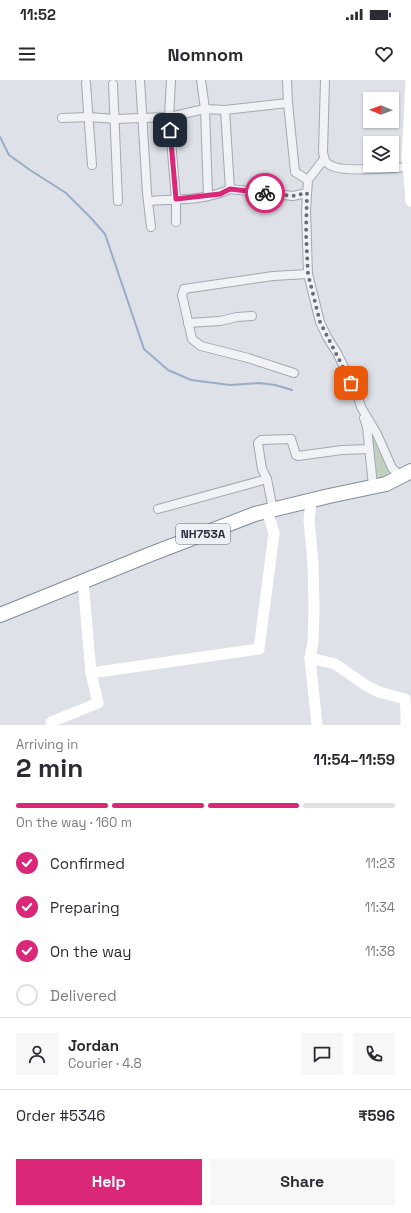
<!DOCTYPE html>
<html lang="en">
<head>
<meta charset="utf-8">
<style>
  body { margin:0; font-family:"Space Grotesk",sans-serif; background:#f7f7f7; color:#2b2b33; height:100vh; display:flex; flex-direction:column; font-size:15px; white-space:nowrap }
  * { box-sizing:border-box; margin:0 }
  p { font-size:13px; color:#7c7c81 }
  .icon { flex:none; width:22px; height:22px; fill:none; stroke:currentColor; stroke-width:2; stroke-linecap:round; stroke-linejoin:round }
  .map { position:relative; height:645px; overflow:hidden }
  .side { display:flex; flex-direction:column; background:#fff; flex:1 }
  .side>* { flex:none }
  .needle { width:26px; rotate:271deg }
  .tools { position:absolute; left:363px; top:12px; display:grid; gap:8px }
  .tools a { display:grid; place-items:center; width:36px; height:36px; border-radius:0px; background:#fff; box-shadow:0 1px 3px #0004; font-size:20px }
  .pin { position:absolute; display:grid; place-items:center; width:34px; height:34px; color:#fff; margin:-17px; border-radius:8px; box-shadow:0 2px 6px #0006 }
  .courier { position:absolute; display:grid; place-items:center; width:40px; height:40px; margin:-20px; border:3px solid #db2777; border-radius:50%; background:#fff; color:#222; box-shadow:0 1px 5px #0007 }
  .headline em { font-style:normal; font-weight:800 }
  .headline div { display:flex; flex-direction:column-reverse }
  .headline { display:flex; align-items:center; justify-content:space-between; height:68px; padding:0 16px }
  h1 { font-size:26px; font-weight:800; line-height:30px }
  .bar { display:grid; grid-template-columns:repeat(4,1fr); gap:6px 4px; align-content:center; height:48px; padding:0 16px }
  .bar i { height:5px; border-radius:3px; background:#e1e1e2 }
  .bar .active { background:#db2777 }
  .bar p { grid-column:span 4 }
  .line { display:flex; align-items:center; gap:10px; padding:0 16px; border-top:1px solid #e1e1e2 }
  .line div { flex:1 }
  .round { display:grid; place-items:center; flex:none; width:42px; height:42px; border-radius:0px; background:#f7f7f7 }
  ol { padding:0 16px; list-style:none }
  li { display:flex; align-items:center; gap:12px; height:44px }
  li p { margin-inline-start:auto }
  li .icon { padding:4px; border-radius:50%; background:#db2777; color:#fff; stroke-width:4 }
  li:last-child { color:#7c7c81 }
  li i { width:22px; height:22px; border:2px solid #e1e1e2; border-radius:50% }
  .action { display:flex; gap:8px; margin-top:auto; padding:8px 16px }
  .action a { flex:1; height:46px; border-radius:0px; background:#db2777; color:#fff; font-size:16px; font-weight:800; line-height:46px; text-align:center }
  .action a+a { background:#f7f7f7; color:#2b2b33 }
  .status { display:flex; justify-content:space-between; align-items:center; height:28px; padding:0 20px; background:#fff; direction:ltr }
  .status svg { height:11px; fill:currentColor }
  header { display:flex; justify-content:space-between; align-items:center; height:52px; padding:0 16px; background:#fff; font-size:18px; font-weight:800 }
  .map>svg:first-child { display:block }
  .green { fill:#c2d1bf }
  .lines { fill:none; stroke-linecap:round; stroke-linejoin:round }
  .stream { stroke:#99acc8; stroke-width:2 }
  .street-casing { stroke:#a3a8b1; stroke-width:10 }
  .highway-casing { stroke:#858d9e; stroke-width:16 }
  .street { stroke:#f0f2f6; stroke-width:8 }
  .secondary { stroke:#fff; stroke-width:11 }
  .highway { stroke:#fff; stroke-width:14 }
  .done { stroke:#676d79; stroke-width:4; stroke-dasharray:0 7.2 }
  .route { stroke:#db2777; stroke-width:5 }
  .labels { text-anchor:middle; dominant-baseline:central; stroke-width:3; stroke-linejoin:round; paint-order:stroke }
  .shield { fill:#edf0f5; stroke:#626875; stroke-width:1 }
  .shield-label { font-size:12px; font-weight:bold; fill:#272e3e }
</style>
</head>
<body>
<div class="status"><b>11:52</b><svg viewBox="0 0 49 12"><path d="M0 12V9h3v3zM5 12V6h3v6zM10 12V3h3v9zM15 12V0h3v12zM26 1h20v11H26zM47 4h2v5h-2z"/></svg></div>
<header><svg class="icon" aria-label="menu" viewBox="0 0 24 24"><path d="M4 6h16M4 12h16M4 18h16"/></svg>Nomnom<svg class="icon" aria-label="heart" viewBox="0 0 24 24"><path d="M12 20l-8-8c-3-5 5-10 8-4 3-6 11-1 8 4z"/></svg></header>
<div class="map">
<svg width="411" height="645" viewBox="0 0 411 645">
  <rect width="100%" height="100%" fill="#dee1e7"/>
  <path class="green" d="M 370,352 L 389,390 L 387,396 L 376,400 Z"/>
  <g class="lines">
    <path class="stream" d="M 0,57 L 9,75 L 30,90 L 66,113 L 91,138 L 105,154 L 144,269 L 168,290 L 191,300 L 230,305 L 259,303 L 275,305 L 292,310"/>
    <g class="street-casing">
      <g id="street">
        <path d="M 140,0 L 147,113 L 151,147"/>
        <path d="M 171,0 L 169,37 L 176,119 L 176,142"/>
        <path d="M 201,0 L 205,29 L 208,116"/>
        <path d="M 287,0 L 288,23 L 295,92 L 308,100"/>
        <path d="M 325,0 L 323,72 C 324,77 324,82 330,85 C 341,93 392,88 408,87"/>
        <path d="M 86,3 L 92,85"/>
        <path d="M 113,4 L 118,121"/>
        <path d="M 225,30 L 230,109 L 293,116 L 307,113"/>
        <path d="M 62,38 L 89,37 L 115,39 L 169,37 L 205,29 L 225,30 L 288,23"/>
        <path d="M 324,79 L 308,100 L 306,130 L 308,194 L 320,242 L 327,257 L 337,273 L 357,313 L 361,327 L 377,354 L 392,388 L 402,397"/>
        <path d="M 148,121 C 175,119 205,121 230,109"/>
        <path d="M 188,243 L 220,241 L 237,237 L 252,236"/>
        <path d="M 294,293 L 248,278 L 201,266 L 192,259 L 182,215 L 184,209 L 273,196 L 308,194"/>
        <path d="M 364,338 L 367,347 L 373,406"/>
        <path d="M 158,429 L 267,399"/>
        <path d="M 273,430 L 267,399 L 262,389 L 258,363 L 261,360 L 291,359 L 296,375 L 298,376 L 342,370 L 369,369"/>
      </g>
    </g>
    <g class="highway-casing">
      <path id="highway" d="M 0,535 L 151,474 L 255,434 L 329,416 L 386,404 L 411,391"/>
    </g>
    <use href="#street" class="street"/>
    <g class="secondary">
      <path d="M 411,43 L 409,44 L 407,74 L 411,121"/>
      <path d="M 409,44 L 411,0"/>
      <path d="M 83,501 L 91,593 L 259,569 L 274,453 L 267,431"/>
      <path d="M 310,578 L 313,562 L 314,528 L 313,483 L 309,440 L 311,421"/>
      <path d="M 52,645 L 51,642 L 98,623 L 91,593"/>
      <path d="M 317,645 L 310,578 L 335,584 L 367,606 L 379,612 L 405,619 L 406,633"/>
      <path d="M 406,645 L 406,633 L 411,633"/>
    </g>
    <use href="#highway" class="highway"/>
  </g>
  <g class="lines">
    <path class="done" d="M 265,113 L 293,116 L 307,113 L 306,154 L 308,194 L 320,242 L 351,303"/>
    <path class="route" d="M 170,50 L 176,119 L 220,114 L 230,109 L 265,113"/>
  </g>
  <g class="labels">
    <rect class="shield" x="176" y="444" width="54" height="20" rx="3"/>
    <g class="shield-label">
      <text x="203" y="454">NH753A</text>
    </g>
  </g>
</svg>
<div class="tools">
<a><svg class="needle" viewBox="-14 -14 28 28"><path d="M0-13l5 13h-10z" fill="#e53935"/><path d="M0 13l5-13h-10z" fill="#7c7c81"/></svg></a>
<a><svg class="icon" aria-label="layers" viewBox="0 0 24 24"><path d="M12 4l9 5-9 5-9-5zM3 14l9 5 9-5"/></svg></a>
</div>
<div class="pin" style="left:351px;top:303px;background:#ea580c"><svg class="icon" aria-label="bag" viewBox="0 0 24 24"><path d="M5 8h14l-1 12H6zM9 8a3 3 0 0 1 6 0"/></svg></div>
<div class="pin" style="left:170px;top:50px;background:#1f2937"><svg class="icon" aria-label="home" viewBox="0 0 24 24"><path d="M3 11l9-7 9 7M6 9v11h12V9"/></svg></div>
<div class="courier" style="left:265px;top:113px"><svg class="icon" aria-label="bike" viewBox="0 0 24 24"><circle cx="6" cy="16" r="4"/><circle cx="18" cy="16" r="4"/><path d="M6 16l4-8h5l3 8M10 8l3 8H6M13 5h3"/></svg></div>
</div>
<section class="side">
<div class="headline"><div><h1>2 min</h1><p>Arriving in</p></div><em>11:54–11:59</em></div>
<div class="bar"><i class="active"></i><i class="active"></i><i class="active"></i><i></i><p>On the way · 160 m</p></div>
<ol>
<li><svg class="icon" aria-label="check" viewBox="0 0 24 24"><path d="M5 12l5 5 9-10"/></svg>Confirmed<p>11:23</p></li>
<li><svg class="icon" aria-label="check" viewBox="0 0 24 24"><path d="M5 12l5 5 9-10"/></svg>Preparing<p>11:34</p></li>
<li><svg class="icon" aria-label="check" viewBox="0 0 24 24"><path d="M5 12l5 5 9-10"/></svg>On the way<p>11:38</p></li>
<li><i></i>Delivered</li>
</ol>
<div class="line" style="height:72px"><a class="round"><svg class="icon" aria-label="person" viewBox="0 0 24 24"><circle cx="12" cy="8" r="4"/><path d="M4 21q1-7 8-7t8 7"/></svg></a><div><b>Jordan</b><p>Courier · 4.8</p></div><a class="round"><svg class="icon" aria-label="chat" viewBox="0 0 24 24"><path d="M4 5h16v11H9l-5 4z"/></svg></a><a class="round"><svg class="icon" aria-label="phone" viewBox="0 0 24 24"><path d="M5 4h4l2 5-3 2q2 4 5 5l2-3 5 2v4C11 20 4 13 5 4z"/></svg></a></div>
<div class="line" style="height:52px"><div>Order #5346</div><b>₹596</b></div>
<div class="action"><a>Help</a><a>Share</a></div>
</section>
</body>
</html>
